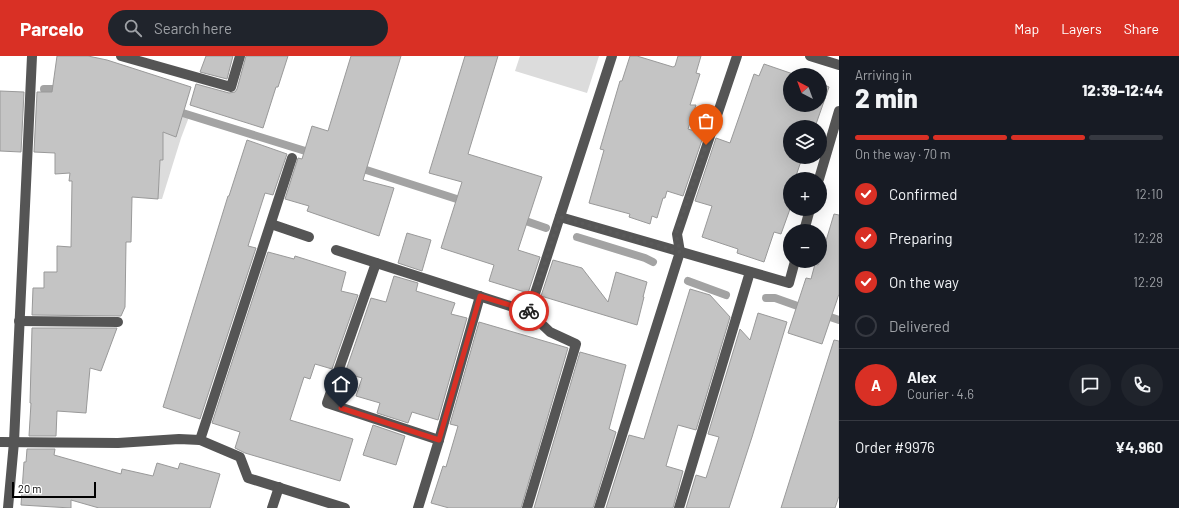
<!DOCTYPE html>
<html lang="en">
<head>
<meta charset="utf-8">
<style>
  body { margin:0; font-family:Barlow,sans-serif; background:#20242c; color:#f1f3f6; height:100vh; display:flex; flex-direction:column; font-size:15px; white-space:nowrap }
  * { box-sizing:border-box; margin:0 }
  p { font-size:13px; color:#9ea1a6 }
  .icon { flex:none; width:22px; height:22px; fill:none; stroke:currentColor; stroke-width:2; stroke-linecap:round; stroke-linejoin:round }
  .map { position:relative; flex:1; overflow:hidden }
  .side { display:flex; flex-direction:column; background:#171b24; width:340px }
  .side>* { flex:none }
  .needle { width:26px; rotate:319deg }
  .buttons { position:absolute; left:783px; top:12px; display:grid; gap:8px }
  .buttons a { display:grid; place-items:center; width:44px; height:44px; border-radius:50%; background:#171b24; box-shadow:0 4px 16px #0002; font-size:20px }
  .scale { position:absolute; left:12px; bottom:10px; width:84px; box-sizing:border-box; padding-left:4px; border:2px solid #000; border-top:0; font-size:11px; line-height:14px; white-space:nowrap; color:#000; -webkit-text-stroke:3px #fff; paint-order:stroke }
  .pin { position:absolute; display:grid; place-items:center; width:34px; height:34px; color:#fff; margin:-41px -17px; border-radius:50% 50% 50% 0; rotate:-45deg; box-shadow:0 0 4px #0007 }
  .pin .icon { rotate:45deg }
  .courier { position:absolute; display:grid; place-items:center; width:40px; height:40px; margin:-20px; border:3px solid #d93025; border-radius:50%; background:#fff; color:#222; box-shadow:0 1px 5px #0007 }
  .overview em { font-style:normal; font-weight:800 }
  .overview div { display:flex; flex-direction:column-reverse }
  .overview { display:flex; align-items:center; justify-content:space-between; height:68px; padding:0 16px }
  h1 { font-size:26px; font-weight:800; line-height:30px }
  .bar { display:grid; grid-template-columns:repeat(4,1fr); gap:6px 4px; align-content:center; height:48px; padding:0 16px }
  .bar i { height:5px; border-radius:3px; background:#363941 }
  .bar .current { background:#d93025 }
  .bar p { grid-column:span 4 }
  .line { display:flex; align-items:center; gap:10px; padding:0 16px; border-top:1px solid #363941 }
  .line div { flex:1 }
  .round { display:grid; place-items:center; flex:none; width:42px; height:42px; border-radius:21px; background:#20242c }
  ol { padding:0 16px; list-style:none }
  li { display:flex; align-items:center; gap:12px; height:44px }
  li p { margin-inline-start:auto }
  li .icon { padding:4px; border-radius:50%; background:#d93025; color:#fff; stroke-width:4 }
  li:last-child { color:#9ea1a6 }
  li i { width:22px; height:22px; border:2px solid #363941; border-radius:50% }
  header { display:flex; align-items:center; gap:24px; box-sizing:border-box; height:56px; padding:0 20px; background:#d93025; color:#fff }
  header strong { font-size:19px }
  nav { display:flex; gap:22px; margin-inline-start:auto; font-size:14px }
  .search { width:280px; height:36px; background:#20242c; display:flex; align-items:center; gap:10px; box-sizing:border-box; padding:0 14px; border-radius:22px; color:#9ea1a6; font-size:15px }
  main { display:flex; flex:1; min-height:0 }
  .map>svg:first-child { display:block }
  .green { fill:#dcdcdc }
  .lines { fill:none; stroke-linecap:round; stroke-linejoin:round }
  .stream { stroke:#a3a3a3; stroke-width:8 }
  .building { fill:#c4c4c4; stroke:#999 }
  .minor { stroke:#555; stroke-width:10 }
  .done { stroke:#595959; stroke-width:4; stroke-dasharray:0 7.2 }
  .route { stroke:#d93025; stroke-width:5 }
</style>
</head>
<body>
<header>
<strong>Parcelo</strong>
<div class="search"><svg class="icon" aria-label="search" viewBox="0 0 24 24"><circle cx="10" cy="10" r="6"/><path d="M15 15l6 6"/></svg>Search here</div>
<nav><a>Map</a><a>Layers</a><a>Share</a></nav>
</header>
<main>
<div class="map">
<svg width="839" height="452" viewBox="0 0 839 452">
  <rect width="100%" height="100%" fill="#fff"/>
  <g class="green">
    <path d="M 520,0 L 599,0 L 587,37 L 515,15 Z"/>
    <path d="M 183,58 L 189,61 L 181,82 L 162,143 L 158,143 L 160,106 L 115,104 L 128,66 L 176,80 Z"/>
  </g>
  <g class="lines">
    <g class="stream">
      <path d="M 44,33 L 63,33"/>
      <path d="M 173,54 L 315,98"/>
      <path d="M 357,111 L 466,146"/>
      <path d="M 517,162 L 546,172"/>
      <path d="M 577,181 L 645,202 L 653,206"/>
      <path d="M 688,225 L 726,239"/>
      <path d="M 766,242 L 775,242 L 806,253"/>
      <path d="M 821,258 L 839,264"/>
    </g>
  </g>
  <g class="building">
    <path d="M 57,0 L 88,0 L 107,4 L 191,31 L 176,81 L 163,76 L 163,104 L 160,104 L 158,143 L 132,141 L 131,186 L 126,186 L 125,251 L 121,260 L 32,259 L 33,232 L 44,232 L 44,216 L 57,216 L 57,190 L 71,191 L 72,125 L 69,125 L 70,117 L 55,118 L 55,97 L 34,96 L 37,36 L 52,36 Z"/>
    <path d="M 206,0 L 233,0 L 227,23 L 200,16 Z"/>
    <path d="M 246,0 L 288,0 L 278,31 L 276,31 L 263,72 L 190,49 L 196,28 L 229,37 L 235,36 L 237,33 Z"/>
    <path d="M 351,0 L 401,0 L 363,124 L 394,132 L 379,180 L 307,155 L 309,150 L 285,143 L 298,102 L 302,103 L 312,70 L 328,75 Z"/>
    <path d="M 465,0 L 498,0 L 468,98 L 542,121 L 518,194 L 540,201 L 528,237 L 489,225 L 494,209 L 441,192 L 462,126 L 429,117 Z"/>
    <path d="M 630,0 L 637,0 L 673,11 L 675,10 L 678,0 L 701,0 L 696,17 L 700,18 L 690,49 L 696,49 L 688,73 L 704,78 L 683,140 L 667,135 L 665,142 L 663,142 L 657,162 L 652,160 L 650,168 L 629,161 L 630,158 L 589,147 L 604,94 L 600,93 L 620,25 L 622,25 Z"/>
    <path d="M 764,8 L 796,19 L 790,19 L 790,49 L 820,49 L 820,27 L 829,31 L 815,71 L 790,71 L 790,101 L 805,101 L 804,102 L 802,102 L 795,123 L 790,123 L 790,153 L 781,178 L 774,176 L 764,206 L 737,197 L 738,193 L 702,181 L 712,150 L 695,145 L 716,82 L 730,87 L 754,18 L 759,20 Z"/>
    <path d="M 0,35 L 24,36 L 21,96 L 0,95 Z"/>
    <path d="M 247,84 L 287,98 L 273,139 L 265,137 L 248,190 L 256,192 L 200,363 L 163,351 L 228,140 L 229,140 Z"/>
    <path d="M 834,158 L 839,159 L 839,238 L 822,288 L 788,277 L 806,222 L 811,223 L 815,208 L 818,209 L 820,205 Z"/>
    <path d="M 407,177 L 431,184 L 422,215 L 398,207 Z"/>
    <path d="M 268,196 L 294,203 L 295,200 L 346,216 L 341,235 L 358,239 L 332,313 L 315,308 L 310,323 L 304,321 L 290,364 L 353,383 L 340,425 L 245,397 L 235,392 L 240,376 L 212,367 Z"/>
    <path d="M 553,204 L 582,212 L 608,246 L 616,216 L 647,226 L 643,241 L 644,241 L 637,269 L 541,240 Z"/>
    <path d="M 394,220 L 418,227 L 416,235 L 455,247 L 451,258 L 467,262 L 438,364 L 412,356 L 408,367 L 377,357 L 380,347 L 356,340 L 362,322 L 345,317 L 371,242 L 386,246 Z"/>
    <path d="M 690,233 L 710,239 L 730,261 L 696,374 L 678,369 L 666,410 L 683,415 L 673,452 L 606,452 L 629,379 L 644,383 Z"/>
    <path d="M 758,257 L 787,266 L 752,381 L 729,452 L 686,452 L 696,419 L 706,422 L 719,381 L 708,378 L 740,273 L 750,284 Z"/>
    <path d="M 479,266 L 568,292 L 521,452 L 449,452 L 431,447 L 443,410 L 446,411 L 458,370 L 450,368 Z"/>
    <path d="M 32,272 L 117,272 L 101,315 L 90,312 L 86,357 L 57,355 L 56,380 L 29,380 L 31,347 L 30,347 Z"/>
    <path d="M 834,284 L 839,285 L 839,440 L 835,452 L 781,452 Z"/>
    <path d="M 580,296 L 626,309 L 609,373 L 616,376 L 593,452 L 534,452 Z"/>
    <path d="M 373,369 L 405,380 L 396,409 L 363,399 Z"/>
    <path d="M 27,393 L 55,393 L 54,399 L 121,418 L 122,413 L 153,420 L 157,407 L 178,413 L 180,407 L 220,418 L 210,452 L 99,452 L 71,444 L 71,452 L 21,449 L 24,406 L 26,406 Z"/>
  </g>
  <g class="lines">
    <g class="minor">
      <path d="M 121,0 L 231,31 L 240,0"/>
      <path d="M 810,0 L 839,9"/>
      <path d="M 819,123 L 839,55"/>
      <path d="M 560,161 L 789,227 L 795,205"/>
      <path d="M 271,168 L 309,181"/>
      <path d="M 804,175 L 810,153"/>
      <path d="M 336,194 L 529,256 L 612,0"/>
      <path d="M 376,207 L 327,347 L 439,384"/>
      <path d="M 19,265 L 118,266"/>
      <path d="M 200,384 L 292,102"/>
      <path d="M 0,386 L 118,387 L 179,383 L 200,384 L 240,401 L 248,422 L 345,452"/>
      <path d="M 8,452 L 14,386 L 32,0"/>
      <path d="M 272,452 L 279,431"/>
      <path d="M 418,452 L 439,384 L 480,240"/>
      <path d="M 527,452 L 576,288 L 550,276 L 529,256"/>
      <path d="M 599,452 L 680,196 L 677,178 L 737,0"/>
      <path d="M 679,452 L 750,216"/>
    </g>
  </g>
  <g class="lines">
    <path class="done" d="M 529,255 L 560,161 L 680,196 L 676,178 L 706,89"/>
    <path class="route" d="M 341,352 L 439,384 L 480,240 L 529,255"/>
  </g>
</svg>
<div class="buttons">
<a><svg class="needle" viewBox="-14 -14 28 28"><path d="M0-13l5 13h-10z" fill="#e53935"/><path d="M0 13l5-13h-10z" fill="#9ea1a6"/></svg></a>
<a><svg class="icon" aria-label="layers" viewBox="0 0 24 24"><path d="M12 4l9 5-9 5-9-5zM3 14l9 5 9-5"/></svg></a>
<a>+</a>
<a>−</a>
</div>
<div class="scale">20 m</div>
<div class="pin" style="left:706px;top:89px;background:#ea580c"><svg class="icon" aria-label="bag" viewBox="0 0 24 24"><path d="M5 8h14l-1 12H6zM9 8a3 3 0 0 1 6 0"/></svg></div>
<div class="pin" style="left:341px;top:352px;background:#1f2937"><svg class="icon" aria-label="home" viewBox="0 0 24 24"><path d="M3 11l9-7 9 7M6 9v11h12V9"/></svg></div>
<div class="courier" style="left:529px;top:255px"><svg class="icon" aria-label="bike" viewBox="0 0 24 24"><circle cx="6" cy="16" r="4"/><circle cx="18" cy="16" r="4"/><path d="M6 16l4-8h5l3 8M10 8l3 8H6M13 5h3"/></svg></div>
</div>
<section class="side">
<div class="overview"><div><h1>2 min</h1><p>Arriving in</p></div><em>12:39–12:44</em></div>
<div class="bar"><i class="current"></i><i class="current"></i><i class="current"></i><i></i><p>On the way · 70 m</p></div>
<ol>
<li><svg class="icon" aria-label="check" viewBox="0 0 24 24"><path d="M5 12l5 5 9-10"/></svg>Confirmed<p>12:10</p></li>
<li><svg class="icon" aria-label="check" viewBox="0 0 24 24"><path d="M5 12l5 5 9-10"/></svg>Preparing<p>12:28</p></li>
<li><svg class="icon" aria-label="check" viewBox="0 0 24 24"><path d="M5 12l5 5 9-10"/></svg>On the way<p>12:29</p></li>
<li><i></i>Delivered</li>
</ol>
<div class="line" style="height:72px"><b class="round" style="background:#d93025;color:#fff">A</b><div><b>Alex</b><p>Courier · 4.6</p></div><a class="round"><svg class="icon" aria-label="chat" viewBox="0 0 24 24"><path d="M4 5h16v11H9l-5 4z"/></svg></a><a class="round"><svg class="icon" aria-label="phone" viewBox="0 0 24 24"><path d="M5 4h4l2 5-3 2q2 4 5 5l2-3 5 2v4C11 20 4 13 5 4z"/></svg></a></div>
<div class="line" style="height:52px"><div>Order #9976</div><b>¥4,960</b></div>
</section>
</main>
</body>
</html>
